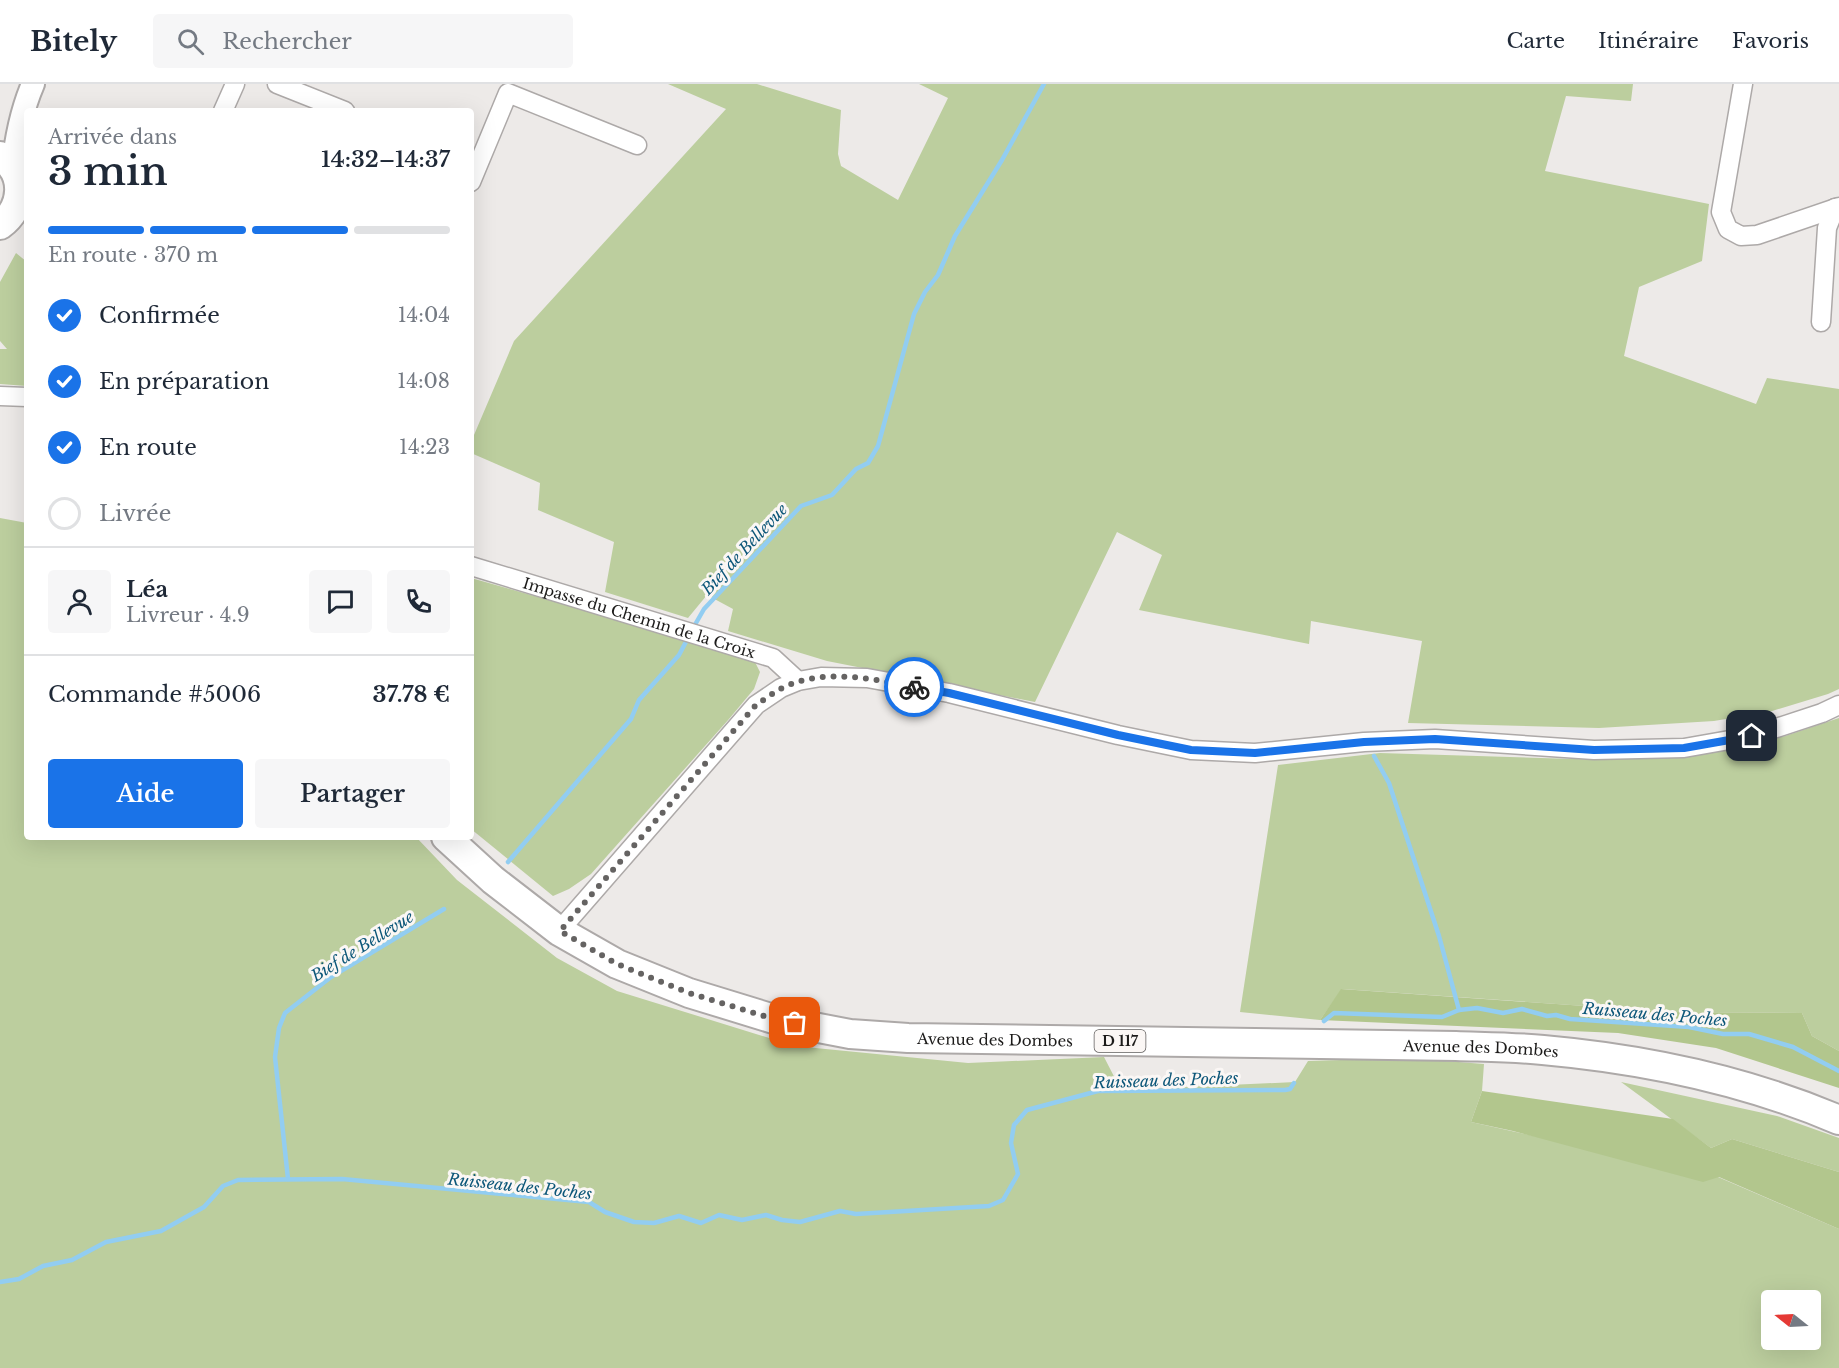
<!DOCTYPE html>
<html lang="fr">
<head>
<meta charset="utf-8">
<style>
  body { margin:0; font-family:"Libre Baskerville",serif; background:#f6f6f7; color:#1f2937; height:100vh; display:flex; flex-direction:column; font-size:22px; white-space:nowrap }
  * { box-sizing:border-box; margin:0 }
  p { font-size:20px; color:#747a83 }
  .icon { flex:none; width:33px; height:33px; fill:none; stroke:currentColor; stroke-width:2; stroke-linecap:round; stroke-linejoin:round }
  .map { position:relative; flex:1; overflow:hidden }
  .details { position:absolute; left:24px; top:24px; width:450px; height:732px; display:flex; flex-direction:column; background:#fff; border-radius:6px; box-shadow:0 6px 24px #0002 }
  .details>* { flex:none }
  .needle { width:39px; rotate:288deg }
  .buttons { position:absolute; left:1761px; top:1206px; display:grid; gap:12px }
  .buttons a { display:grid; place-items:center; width:60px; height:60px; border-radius:6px; background:#fff; box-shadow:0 6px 24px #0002; font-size:30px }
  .pin { position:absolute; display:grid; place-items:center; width:51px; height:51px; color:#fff; margin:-26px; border-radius:12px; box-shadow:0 3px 9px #0006 }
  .courier { position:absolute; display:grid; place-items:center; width:60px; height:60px; margin:-30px; border:4px solid #1a73e8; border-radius:50%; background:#fff; color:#222; box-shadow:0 2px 8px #0007 }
  .headline em { font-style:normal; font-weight:600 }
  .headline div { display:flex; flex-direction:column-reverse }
  .headline { display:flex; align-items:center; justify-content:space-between; height:102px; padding:0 24px }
  h1 { font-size:39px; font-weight:600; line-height:45px }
  .bar { display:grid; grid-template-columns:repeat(4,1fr); gap:9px 6px; align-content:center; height:72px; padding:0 24px }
  .bar i { height:8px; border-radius:4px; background:#e0e1e3 }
  .bar .selected { background:#1a73e8 }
  .bar p { grid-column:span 4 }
  .line { display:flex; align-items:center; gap:15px; padding:0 24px; border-top:2px solid #e0e1e3 }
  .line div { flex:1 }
  .round { display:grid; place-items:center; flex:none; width:63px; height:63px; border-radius:6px; background:#f6f6f7 }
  ol { padding:0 24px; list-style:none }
  li { display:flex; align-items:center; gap:18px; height:66px }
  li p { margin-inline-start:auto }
  li .icon { padding:6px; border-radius:50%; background:#1a73e8; color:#fff; stroke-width:4 }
  li:last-child { color:#747a83 }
  li i { width:33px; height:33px; border:3px solid #e0e1e3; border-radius:50% }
  .button { display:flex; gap:12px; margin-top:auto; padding:12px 24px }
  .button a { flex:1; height:69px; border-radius:6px; background:#1a73e8; color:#fff; font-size:24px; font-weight:600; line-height:69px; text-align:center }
  .button a+a { background:#f6f6f7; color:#1f2937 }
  header { display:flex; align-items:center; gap:36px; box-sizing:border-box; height:84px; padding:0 30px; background:#fff; border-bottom:2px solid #e0e1e3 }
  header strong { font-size:28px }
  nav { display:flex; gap:33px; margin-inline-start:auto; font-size:21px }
  .search { width:420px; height:54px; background:#f6f6f7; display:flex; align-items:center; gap:15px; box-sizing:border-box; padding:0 21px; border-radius:6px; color:#747a83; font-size:22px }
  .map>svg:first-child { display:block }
  .green { fill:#bcce9e; fill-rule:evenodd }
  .forest { fill:#b2c68d }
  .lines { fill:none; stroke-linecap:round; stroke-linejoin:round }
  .stream { stroke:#92cdf1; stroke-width:4.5 }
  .minor-casing { stroke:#ada9a8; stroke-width:21 }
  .tertiary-casing { stroke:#ada9a8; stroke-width:26 }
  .primary-casing { stroke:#ada9a8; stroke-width:32 }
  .minor { stroke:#fff; stroke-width:18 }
  .tertiary { stroke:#fff; stroke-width:22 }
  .primary { stroke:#fff; stroke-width:28 }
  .done { stroke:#656362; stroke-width:6; stroke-dasharray:0 10.8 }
  .route { stroke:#1a73e8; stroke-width:8 }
  .labels { text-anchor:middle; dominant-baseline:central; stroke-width:6; stroke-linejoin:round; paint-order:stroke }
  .shield { fill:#fbf7f5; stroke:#5f5d5c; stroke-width:1.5 }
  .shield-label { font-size:14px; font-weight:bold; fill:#1c1b1a }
  .street-label { font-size:15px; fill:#1c1b1a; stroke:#fbf7f5 }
  .water-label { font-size:16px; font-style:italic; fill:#0d5779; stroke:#fbf7f5 }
</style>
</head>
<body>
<header>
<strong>Bitely</strong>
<div class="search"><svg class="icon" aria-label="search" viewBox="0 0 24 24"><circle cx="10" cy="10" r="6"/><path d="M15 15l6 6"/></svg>Rechercher</div>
<nav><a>Carte</a><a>Itinéraire</a><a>Favoris</a></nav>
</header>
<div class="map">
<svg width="1839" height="1284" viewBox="0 0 1839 1284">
  <rect width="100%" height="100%" fill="#edeae8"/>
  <g class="green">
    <path d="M 668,0 L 757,0 L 841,26 L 838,70 L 841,82 L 898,116 L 948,14 L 919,0 L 1633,0 L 1631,17 L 1566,12 L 1545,87 L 1709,120 L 1702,177 L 1639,203 L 1624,272 L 1756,320 L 1767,294 L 1839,305 L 1839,605 L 1828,610 L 1772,627 L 1714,637 L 1599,644 L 1408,639 L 1422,557 L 1311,537 L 1309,560 L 1139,526 L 1162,471 L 1117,448 L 1035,618 L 827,577 L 728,547 L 733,525 L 707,511 L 688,534 L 605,508 L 614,458 L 538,426 L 540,399 L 471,369 L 471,358 L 514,257 L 726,25 Z"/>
    <path d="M 16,169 L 27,178 L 27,302 L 0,300 L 0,265 L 7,265 L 0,257 L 0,198 Z"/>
    <path d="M 0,434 L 27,439 L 27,753 L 416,753 L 457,796 L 557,874 L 617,907 L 795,962 L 968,979 L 1104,973 L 1121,1006 L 1295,998 L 1308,977 L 1407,974 L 1484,980 L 1482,1007 L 1471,1038 L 1718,1093 L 1839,1145 L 1839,1284 L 0,1284 ZM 1772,1216 L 1810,1216 L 1810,1256 L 1772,1256 Z"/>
    <path d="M 471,494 L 581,525 L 716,560 L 753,574 L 760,588 L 754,605 L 729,635 L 591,790 L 569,805 L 553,812 L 471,745 Z"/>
    <path d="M 1839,634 L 1839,967 L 1812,952 L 1802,929 L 1671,928 L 1342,905 L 1320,936 L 1240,928 L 1278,681 L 1380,669 L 1608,676 L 1726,665 L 1785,652 Z"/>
    <path d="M 1621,998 L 1777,1032 L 1839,1054 L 1839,1088 L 1732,1055 L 1711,1064 Z"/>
  </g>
  <g class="forest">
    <path d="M 1341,905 L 1671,928 L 1802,929 L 1812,952 L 1839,967 L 1839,1004 L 1716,964 L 1618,949 L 1320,936 Z"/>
    <path d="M 1482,1007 L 1673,1035 L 1711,1064 L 1732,1055 L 1839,1088 L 1839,1145 L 1719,1093 L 1703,1098 L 1513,1047 L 1471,1038 Z"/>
  </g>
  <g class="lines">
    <g class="stream">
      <path d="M 692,546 L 704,525 L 801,422 L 832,411 L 856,385 L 868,379 L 878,362 L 914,230 L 925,208 L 938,191 L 955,152 L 1002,76 L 1044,0"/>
      <path d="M 1374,672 L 1389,699 L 1439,852 L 1459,926"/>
      <path d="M 508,778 L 631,635 L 639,616 L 679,571 L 688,554"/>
      <path d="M 1324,937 L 1334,929 L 1442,933 L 1459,926 L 1477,924 L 1503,929 L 1522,925 L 1547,932 L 1556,931 L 1570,935 L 1689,943 L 1723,950 L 1749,950 L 1793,963 L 1839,987"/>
      <path d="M 288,1095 L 275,973 L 279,944 L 285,929 L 331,893 L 444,825"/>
      <path d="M 0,1198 L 19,1195 L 43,1182 L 72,1176 L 106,1158 L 161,1147 L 204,1123 L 223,1102 L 238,1096 L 342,1095 L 589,1118 L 605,1128 L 634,1138 L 654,1139 L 679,1132 L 701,1139 L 719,1131 L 742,1136 L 766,1131 L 782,1136 L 800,1138 L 840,1127 L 856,1130 L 989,1122 L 1003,1116 L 1018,1090 L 1011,1059 L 1014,1041 L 1027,1026 L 1098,1007 L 1285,1006 L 1290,1005 L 1294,999"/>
    </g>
    <g class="minor-casing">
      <g id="minor">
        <path d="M 277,0 L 345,27"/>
        <path d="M 1743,0 L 1721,128 L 1728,145 L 1741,152 L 1757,151 L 1839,123"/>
        <path d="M 223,27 L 235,0"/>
        <path d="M 471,98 L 508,9 L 637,61"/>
        <path d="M 1821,238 L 1827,144 L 1835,124"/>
        <path d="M 0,312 L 27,313"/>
        <path id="s1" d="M 471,482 L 773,574 L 798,597"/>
        <path d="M 559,847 L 756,621 L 781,604 L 798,597 L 821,593 L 867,594 L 949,609 L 1118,651 L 1191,666 L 1255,669 L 1364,658 L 1435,655 L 1594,666 L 1684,664 L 1752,652 L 1822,629 L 1839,621"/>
      </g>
    </g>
    <g class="tertiary-casing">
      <path id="tertiary" d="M 13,84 C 16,54 21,28 33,0"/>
    </g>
    <g class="primary-casing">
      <g id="primary">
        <path d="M 0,72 C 27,89 24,124 0,141"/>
        <path id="s2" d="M 446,753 L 493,796 L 559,847 L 617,880 L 689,909 L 777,936 L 850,950 L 908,954 L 1456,962 C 1485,963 1514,963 1543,966 C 1644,975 1745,996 1839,1036"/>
      </g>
    </g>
    <use href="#minor" class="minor"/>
    <use href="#tertiary" class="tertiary"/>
    <use href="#primary" class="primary"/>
  </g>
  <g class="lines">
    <path class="done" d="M 795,939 L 777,936 L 689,909 L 617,880 L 560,847 L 756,621 C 765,615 774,608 784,603 C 825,584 872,595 914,603"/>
    <path class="route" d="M 914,603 L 949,609 L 1118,651 L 1191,666 L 1255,669 L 1364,658 L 1435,655 L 1594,666 L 1684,664 L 1752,652"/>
  </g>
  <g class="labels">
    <rect class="shield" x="1094.5" y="946" width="51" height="22" rx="4.5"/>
    <g class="shield-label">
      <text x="1120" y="957">D 117</text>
    </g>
    <g class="street-label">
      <text stroke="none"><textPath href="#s1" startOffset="176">Impasse du Chemin de la Croix</textPath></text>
      <text stroke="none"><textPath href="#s2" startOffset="603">Avenue des Dombes</textPath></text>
      <text stroke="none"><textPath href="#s2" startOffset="1089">Avenue des Dombes</textPath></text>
    </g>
    <g class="water-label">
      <text transform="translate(744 465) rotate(-47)">Bief de Bellevue</text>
      <text transform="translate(362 862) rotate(-32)">Bief de Bellevue</text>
      <text transform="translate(1655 930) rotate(5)">Ruisseau des Poches</text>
      <text transform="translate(1166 996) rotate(-2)">Ruisseau des Poches</text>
      <text transform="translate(520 1102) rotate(6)">Ruisseau des Poches</text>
    </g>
  </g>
</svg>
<div class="buttons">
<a><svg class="needle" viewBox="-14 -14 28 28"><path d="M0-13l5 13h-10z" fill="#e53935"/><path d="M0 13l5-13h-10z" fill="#747a83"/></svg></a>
</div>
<div class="pin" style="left:795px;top:939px;background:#ea580c"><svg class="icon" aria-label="bag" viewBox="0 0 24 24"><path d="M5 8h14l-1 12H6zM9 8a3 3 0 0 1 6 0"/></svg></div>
<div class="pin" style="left:1752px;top:652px;background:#1f2937"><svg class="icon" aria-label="home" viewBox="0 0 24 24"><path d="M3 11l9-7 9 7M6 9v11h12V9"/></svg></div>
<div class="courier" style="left:914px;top:603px"><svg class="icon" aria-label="bike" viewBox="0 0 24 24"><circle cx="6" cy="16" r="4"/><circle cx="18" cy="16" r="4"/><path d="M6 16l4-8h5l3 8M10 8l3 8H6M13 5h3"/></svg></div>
<section class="details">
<div class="headline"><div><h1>3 min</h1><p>Arrivée dans</p></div><em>14:32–14:37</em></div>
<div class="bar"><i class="selected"></i><i class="selected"></i><i class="selected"></i><i></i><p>En route · 370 m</p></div>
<ol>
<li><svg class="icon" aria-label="check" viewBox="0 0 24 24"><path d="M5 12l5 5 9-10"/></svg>Confirmée<p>14:04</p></li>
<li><svg class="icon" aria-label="check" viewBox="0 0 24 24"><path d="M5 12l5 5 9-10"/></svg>En préparation<p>14:08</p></li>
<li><svg class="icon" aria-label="check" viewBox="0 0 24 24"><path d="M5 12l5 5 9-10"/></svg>En route<p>14:23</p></li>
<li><i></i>Livrée</li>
</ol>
<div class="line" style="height:108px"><a class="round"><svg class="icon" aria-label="person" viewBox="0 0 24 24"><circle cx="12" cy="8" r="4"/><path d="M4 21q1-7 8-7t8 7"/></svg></a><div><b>Léa</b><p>Livreur · 4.9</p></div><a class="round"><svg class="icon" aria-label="chat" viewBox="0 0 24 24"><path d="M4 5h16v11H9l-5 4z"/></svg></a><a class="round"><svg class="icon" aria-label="phone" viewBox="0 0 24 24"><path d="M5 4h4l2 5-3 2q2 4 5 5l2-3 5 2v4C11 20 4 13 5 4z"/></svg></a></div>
<div class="line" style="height:78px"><div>Commande #5006</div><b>37.78 €</b></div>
<div class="button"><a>Aide</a><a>Partager</a></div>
</section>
</div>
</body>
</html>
